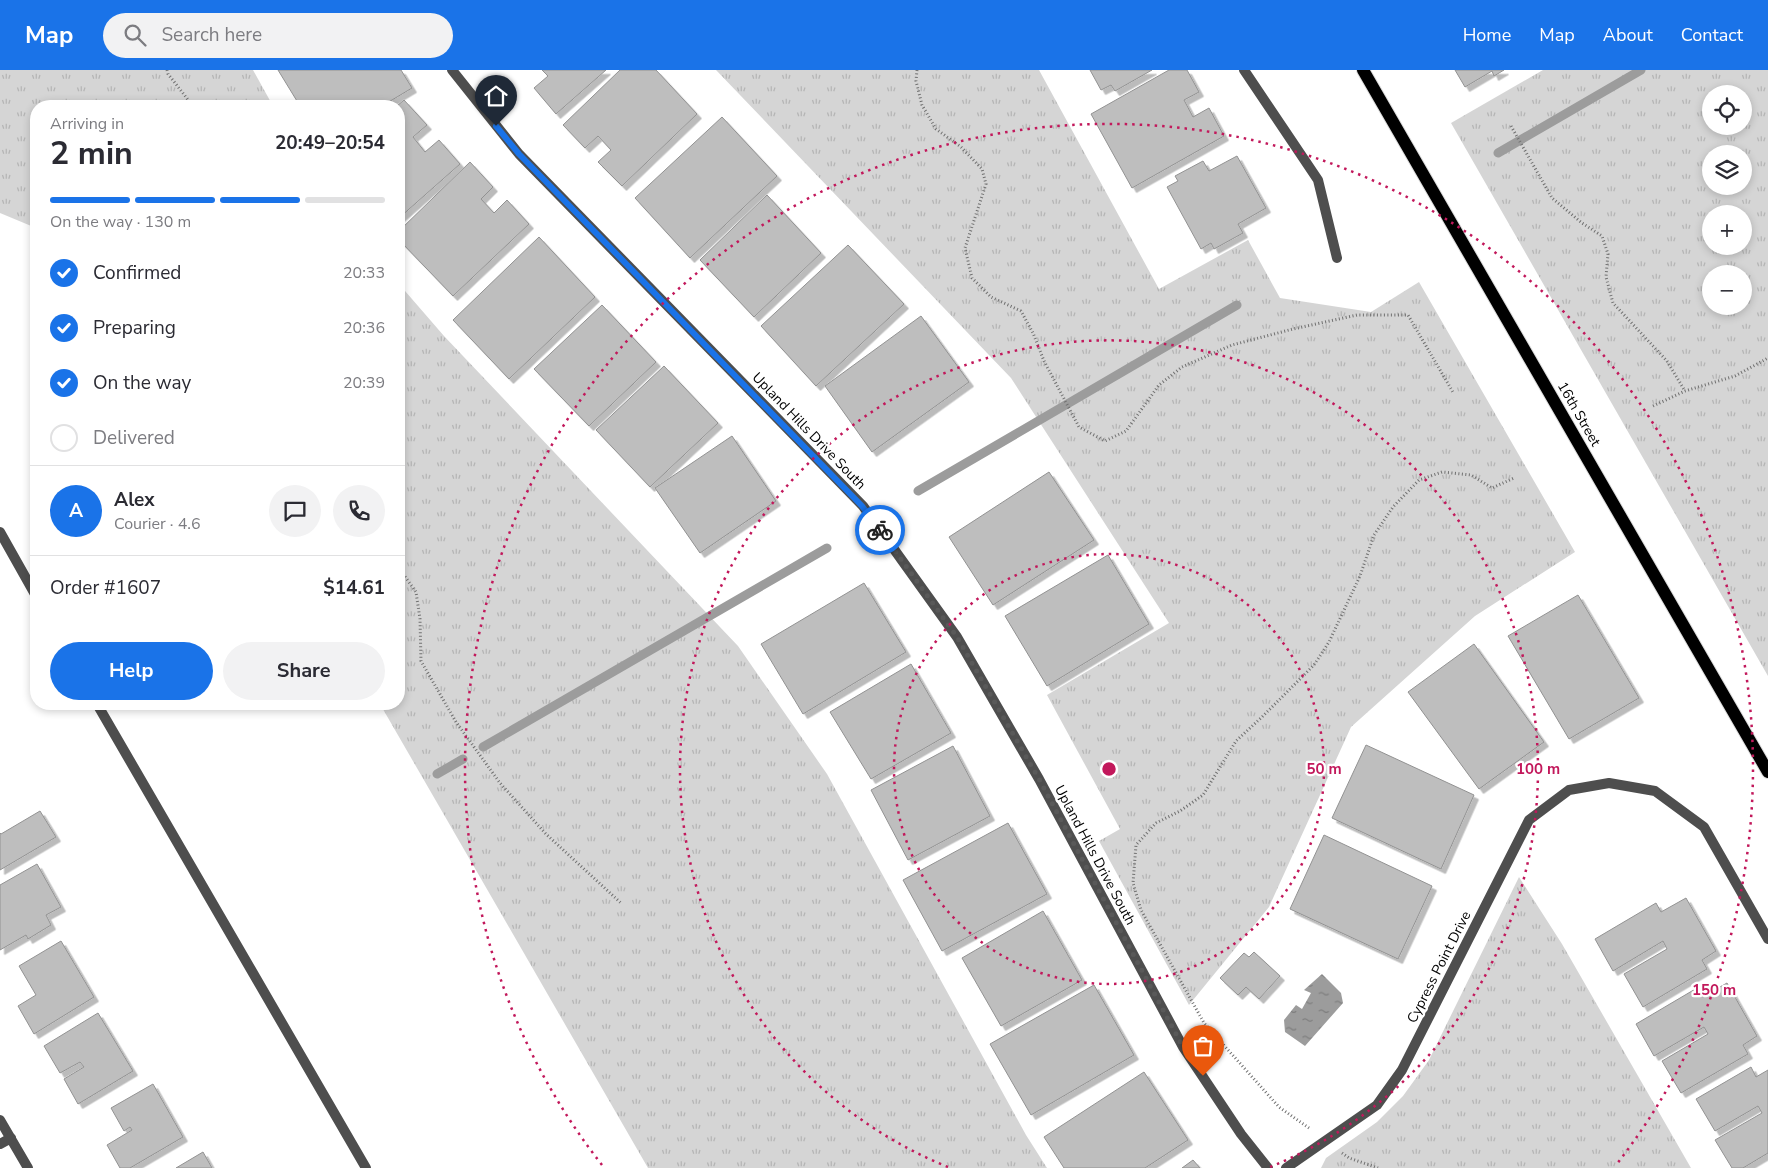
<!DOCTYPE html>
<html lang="en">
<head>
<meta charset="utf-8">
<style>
  body { margin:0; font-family:"Nunito Sans",sans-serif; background:#f2f2f3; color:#2b2b33; height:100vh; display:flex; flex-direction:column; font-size:19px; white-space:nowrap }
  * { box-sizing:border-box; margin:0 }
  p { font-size:16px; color:#7c7c81 }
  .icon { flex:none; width:28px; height:28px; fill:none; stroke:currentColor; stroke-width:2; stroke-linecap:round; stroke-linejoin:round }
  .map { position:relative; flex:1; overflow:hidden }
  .panel { position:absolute; left:30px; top:30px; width:375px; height:610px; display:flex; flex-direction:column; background:#fff; border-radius:20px; box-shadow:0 2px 8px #0003 }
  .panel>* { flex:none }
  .buttons { position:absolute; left:1702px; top:15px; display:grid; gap:10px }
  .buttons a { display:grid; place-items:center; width:50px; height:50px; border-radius:50%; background:#fff; box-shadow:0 2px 8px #0003; font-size:25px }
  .pin { position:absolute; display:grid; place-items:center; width:42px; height:42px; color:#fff; margin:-51px -21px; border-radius:50% 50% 50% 0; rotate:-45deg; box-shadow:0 0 5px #0007 }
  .pin .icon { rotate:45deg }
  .courier { position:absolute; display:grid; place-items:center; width:50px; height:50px; margin:-25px; border:4px solid #1a73e8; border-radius:50%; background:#fff; color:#222; box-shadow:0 1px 6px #0007 }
  .head em { font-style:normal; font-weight:700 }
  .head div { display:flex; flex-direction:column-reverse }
  .head { display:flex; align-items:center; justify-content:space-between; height:85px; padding:0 20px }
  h1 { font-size:32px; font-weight:700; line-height:38px }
  .bar { display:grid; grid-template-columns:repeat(4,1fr); gap:8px 5px; align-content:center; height:60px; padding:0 20px }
  .bar i { height:6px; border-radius:4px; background:#e1e1e2 }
  .bar .on { background:#1a73e8 }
  .bar p { grid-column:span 4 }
  .line { display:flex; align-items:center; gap:12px; padding:0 20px; border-top:1px solid #e1e1e2 }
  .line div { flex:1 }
  .round { display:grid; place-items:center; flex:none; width:52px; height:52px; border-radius:26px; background:#f2f2f3 }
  ol { padding:0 20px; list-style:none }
  li { display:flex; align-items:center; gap:15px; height:55px }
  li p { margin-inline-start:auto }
  li .icon { padding:5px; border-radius:50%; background:#1a73e8; color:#fff; stroke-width:4 }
  li:last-child { color:#7c7c81 }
  li i { width:28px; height:28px; border:2px solid #e1e1e2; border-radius:50% }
  .action { display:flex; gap:10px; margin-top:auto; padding:10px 20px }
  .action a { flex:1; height:58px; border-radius:30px; background:#1a73e8; color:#fff; font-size:20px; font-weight:700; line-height:58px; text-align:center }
  .action a+a { background:#f2f2f3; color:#2b2b33 }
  header { display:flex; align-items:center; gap:30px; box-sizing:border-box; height:70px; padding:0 25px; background:#1a73e8; color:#fff }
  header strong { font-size:24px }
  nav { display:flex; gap:28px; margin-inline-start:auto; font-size:18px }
  .search { width:350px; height:45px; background:#f2f2f3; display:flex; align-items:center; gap:12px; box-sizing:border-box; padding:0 18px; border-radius:28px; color:#7c7c81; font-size:19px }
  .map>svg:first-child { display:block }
  .grass { fill:url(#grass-tufts); fill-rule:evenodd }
  .water { fill:url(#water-ripples) }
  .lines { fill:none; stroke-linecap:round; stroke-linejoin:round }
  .stream { stroke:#9c9c9c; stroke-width:9 }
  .building { fill:#bebebe; stroke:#929292; filter:url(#shadow) }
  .primary-casing { stroke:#dbdbdb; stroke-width:14 }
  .path { stroke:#707070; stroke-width:3; stroke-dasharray:1 2.5; stroke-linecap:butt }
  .service { stroke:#4e4e4e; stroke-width:10 }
  .minor { stroke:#4e4e4e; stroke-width:10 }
  .primary { stroke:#000; stroke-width:12 }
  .done { stroke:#595959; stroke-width:5; stroke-dasharray:0 9 }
  .route { stroke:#1a73e8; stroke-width:6 }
  .ring { fill:none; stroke:#c2185b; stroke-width:2.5; stroke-dasharray:2.5 5 }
  .labels { text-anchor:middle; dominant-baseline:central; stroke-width:4.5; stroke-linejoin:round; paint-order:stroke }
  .street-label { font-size:14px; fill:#000; stroke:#fff }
  .centre { fill:#c2185b; stroke:#fff; stroke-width:2.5 }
  .ring-label { font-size:15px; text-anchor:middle; font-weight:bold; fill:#c2185b; stroke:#fff; stroke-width:4.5; stroke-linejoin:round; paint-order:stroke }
</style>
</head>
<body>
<header>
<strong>Map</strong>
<div class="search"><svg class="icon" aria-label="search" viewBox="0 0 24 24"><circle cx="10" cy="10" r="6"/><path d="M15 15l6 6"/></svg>Search here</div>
<nav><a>Home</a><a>Map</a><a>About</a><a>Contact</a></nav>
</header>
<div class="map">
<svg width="1768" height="1098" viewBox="0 0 1768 1098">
  <defs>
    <pattern id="grass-tufts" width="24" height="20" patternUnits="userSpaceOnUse" patternTransform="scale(1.25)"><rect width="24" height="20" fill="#d5d5d5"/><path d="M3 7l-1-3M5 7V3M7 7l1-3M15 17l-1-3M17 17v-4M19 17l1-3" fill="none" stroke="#b5b5b5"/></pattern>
    <pattern id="water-ripples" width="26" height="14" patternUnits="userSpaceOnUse" patternTransform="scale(1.25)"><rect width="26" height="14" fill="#9c9c9c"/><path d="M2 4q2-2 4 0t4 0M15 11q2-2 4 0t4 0" fill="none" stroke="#7d7d7d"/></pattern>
    <filter id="shadow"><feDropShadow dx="4.5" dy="4.5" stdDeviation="0" flood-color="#0004"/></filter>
  </defs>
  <rect width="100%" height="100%" fill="#fff"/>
  <g class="grass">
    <path d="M 0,0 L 253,0 L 273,36 L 36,36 L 36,158 L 0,143 Z"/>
    <path d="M 716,0 L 1039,0 L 1159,219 L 1248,170 L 1280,228 L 1371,242 L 1419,212 L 1575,482 L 1475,546 L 1351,657 L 1269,837 L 1189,935 L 1099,771 L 1120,759 L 1047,625 L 1169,553 L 1011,308 Z"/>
    <path d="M 1543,0 L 1768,0 L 1768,606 L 1451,53 ZM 1711,24 L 1744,24 L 1744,56 L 1711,56 ZM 1711,84 L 1744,84 L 1744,116 L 1711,116 ZM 1711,144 L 1744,144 L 1744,176 L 1711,176 ZM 1711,204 L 1744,204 L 1744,236 L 1711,236 Z"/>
    <path d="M 399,214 L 444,266 L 738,576 L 827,704 L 1026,1065 L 1047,1098 L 648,1098 L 380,634 L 399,634 Z"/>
    <path d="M 1519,807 L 1562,874 L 1691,1098 L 1321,1098 L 1326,1088 L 1377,1052 L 1403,1026 L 1429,990 Z"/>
  </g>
  <path class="water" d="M 1322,904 L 1341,923 L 1343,933 L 1305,976 L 1285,962 L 1284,950 L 1296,935 L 1302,939 L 1311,923 L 1304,920 Z"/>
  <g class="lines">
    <g class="stream">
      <path d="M 1498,83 L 1641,0"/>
      <path d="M 918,421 L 1237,235"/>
      <path d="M 483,677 L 827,478"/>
      <path d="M 437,704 L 463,689"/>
    </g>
  </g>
  <g class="building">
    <path d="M 278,0 L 401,0 L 412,18 L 382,36 L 300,36 Z"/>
    <path d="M 542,0 L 606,0 L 556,44 L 534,18 L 548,6 Z"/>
    <path d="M 620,0 L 656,0 L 697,44 L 622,116 L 598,92 L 611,80 L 598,66 L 585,78 L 563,55 Z"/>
    <path d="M 1090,0 L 1152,0 L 1115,21 L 1111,15 L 1101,20 Z"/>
    <path d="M 1169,0 L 1187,0 L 1199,22 L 1184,30 L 1193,47 L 1209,38 L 1224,66 L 1132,118 L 1091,44 Z"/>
    <path d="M 1455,0 L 1504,0 L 1494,6 L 1492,1 L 1465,17 Z"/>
    <path d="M 404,30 L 427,55 L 413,67 L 425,82 L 439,70 L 460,94 L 399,148 L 399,36 L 397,36 Z"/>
    <path d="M 722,47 L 777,106 L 690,188 L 635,128 Z"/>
    <path d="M 1237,86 L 1266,138 L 1238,154 L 1243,163 L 1214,179 L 1211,173 L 1201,179 L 1167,117 L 1178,111 L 1175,106 L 1203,91 L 1209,101 Z"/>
    <path d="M 470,92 L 493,117 L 481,129 L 494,143 L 507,130 L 529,154 L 453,226 L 399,170 L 399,161 Z"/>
    <path d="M 767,125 L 821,183 L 754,247 L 700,190 Z"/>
    <path d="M 539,167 L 595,227 L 509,309 L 453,250 Z"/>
    <path d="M 848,175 L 904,234 L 816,316 L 761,256 Z"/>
    <path d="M 602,235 L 656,292 L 589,356 L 534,299 Z"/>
    <path d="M 921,246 L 969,312 L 872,382 L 825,316 Z"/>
    <path d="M 664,296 L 718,353 L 650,417 L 596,360 Z"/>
    <path d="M 732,366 L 776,431 L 700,483 L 655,418 Z"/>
    <path d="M 1049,402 L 1094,470 L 993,535 L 949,467 Z"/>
    <path d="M 1108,485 L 1149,554 L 1047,616 L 1005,546 Z"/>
    <path d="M 864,513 L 906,582 L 803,644 L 761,574 Z"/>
    <path d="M 1578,525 L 1639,628 L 1569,669 L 1508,566 Z"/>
    <path d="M 1474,574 L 1544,672 L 1479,719 L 1408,622 Z"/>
    <path d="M 911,594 L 951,663 L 871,709 L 830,642 Z"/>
    <path d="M 1366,675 L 1474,725 L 1441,799 L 1332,748 Z"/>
    <path d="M 953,676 L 990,746 L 908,790 L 871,720 Z"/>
    <path d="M 40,741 L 56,767 L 0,800 L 0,763 L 1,764 Z"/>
    <path d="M 1008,753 L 1047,824 L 942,881 L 903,810 Z"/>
    <path d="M 1324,765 L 1432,816 L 1398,889 L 1290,839 Z"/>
    <path d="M 37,794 L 61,837 L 46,845 L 51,855 L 28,869 L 26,865 L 0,880 L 0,815 Z"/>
    <path d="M 1686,828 L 1716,881 L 1702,890 L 1707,899 L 1643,937 L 1624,904 L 1667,879 L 1663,871 L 1613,901 L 1595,869 L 1656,833 L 1661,842 Z"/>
    <path d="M 1043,841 L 1082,910 L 1001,956 L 962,888 Z"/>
    <path d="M 61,871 L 94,927 L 34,964 L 18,936 L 36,925 L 19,896 Z"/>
    <path d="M 1254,882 L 1280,906 L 1259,929 L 1246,917 L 1238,925 L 1220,908 L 1244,883 L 1249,887 Z"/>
    <path d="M 1727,913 L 1757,966 L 1743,975 L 1748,984 L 1681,1023 L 1662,991 L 1708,964 L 1704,957 L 1654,986 L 1636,954 L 1697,918 L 1702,927 Z"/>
    <path d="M 1094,915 L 1134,985 L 1031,1045 L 990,974 Z"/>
    <path d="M 98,943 L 133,1001 L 78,1034 L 64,1009 L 84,997 L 80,992 L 60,1003 L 44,976 Z"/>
    <path d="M 1751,997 L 1756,1007 L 1768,1000 L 1768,1083 L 1743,1098 L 1732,1098 L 1715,1070 L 1762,1043 L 1758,1036 L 1715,1061 L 1696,1029 Z"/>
    <path d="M 1144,1002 L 1188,1070 L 1145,1098 L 1064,1098 L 1044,1067 Z"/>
    <path d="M 153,1014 L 183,1067 L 130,1098 L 120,1098 L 107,1075 L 132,1060 L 130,1057 L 124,1061 L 111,1038 Z"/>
    <path d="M 203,1082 L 212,1098 L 176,1098 Z"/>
    <path d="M 1193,1090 L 1200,1098 L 1182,1098 Z"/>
  </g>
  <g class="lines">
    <g class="primary-casing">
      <path id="primary" d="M 1363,0 L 1768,702"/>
    </g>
    <g class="path">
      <path d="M 167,0 L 168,4 L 193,36"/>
      <path d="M 917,0 L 916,11 L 922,35 L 936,59 L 961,77 L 982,99 L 986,114 L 965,178 L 972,208 L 991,227 L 1021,241 L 1033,263 L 1044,291 L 1079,357 L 1105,371 L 1126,361 L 1159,315 L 1182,297 L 1232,275 L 1293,259 L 1357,245 L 1408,245 L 1454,324"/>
      <path d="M 1511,56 L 1552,128 L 1582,153 L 1602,166 L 1608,184 L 1606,207 L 1613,233 L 1667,291 L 1685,321"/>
      <path d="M 1653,336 L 1685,321 L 1735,306 L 1768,288"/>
      <path d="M 399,498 L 416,522 L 420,549 L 421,591 L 456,652 L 500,713 L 546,764 L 622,834"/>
      <path d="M 1309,1058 L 1279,1037 L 1204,953 L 1141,840 L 1133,813 L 1136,775 L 1156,753 L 1180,741 L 1203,725 L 1236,671 L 1262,647 L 1314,595 L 1329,572 L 1360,506 L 1374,465 L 1393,437 L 1419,410 L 1442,402 L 1471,405 L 1492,418 L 1514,408"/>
      <path d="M 1342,1083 L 1349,1088 L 1378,1098"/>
    </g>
    <g class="service">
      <path d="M 0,462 L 36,526"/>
      <path d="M 97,634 L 366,1098"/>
    </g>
    <g class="minor">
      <path d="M 452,0 L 519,84 L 863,436 L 957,567 L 1039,709 L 1183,977 L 1241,1064 L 1268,1098"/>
      <path d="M 1244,0 L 1318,110 L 1337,188"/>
      <path d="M 0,1050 L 28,1098"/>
      <path d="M 0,1074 L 11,1068"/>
      <path d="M 1286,1098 L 1377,1035 L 1402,1000 L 1529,750 L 1569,720 L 1609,713 L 1655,721 L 1704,757 L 1768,869"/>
    </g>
    <use href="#primary" class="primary"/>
  </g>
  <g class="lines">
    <path class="done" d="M 880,460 L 957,567 L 1039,709 L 1183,977 L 1203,1006"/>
    <path class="route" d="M 496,56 L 519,84 L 862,436 L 880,460"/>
  </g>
  <g class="ring">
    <circle cx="1109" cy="699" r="215"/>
    <path d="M948 1097A429 429 0 1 1 1270 1097"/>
    <path d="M602 1095A644 644 0 1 1 1616 1095"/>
  </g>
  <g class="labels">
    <g class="street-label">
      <text transform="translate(1579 344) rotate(60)">16th Street</text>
      <text transform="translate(809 361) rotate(46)">Upland Hills Drive South</text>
      <text transform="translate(1095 785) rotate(62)">Upland Hills Drive South</text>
      <text transform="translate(1439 897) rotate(-63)">Cypress Point Drive</text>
    </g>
  </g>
  <circle cx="1109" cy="699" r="8" class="centre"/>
  <g class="ring-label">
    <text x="1324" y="704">50 m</text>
    <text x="1538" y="704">100 m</text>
    <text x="1714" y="925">150 m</text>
  </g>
</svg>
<div class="buttons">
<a><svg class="icon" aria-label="locate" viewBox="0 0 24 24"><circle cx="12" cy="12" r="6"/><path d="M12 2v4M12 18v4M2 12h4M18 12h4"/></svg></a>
<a><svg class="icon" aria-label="layers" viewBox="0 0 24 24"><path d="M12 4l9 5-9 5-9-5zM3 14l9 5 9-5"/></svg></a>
<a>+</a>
<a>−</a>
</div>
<div class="pin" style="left:1203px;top:1006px;background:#ea580c"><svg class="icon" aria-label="bag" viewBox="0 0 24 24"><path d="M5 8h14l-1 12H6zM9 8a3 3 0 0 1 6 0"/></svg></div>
<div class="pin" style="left:496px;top:56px;background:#1f2937"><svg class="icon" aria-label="home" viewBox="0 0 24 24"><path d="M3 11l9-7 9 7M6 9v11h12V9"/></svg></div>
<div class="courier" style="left:880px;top:460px"><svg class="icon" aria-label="bike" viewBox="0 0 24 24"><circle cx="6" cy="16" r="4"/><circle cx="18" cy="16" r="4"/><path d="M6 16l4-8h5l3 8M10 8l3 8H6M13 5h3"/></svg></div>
<section class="panel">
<div class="head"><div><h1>2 min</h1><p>Arriving in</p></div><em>20:49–20:54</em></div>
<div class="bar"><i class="on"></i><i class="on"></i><i class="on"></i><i></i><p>On the way · 130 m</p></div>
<ol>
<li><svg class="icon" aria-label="check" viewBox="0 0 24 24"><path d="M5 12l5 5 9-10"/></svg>Confirmed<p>20:33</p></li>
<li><svg class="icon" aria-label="check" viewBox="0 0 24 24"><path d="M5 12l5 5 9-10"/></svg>Preparing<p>20:36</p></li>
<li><svg class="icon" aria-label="check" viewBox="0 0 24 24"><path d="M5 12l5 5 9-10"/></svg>On the way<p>20:39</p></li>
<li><i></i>Delivered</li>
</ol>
<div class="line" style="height:90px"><b class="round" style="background:#1a73e8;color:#fff">A</b><div><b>Alex</b><p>Courier · 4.6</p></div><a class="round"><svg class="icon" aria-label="chat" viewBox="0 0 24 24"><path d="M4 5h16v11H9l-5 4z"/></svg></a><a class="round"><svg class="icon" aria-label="phone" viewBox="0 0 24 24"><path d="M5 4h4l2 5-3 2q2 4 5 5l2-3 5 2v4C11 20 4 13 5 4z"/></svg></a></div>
<div class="line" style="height:65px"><div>Order #1607</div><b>$14.61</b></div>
<div class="action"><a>Help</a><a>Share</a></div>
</section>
</div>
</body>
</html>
